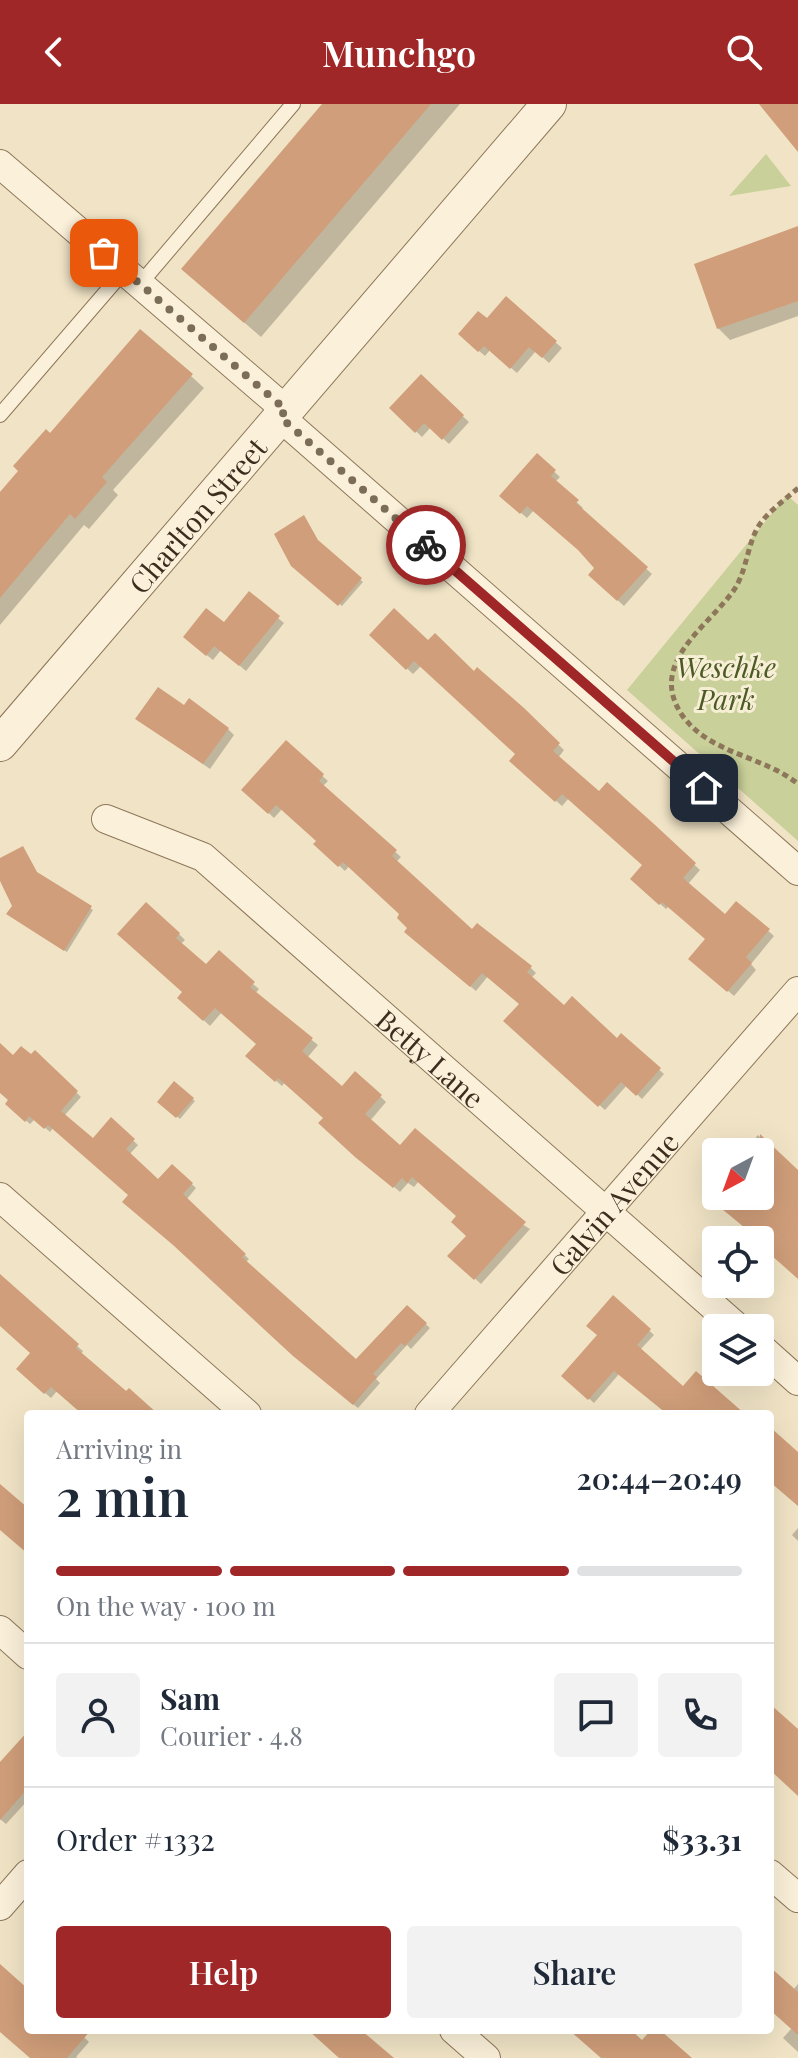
<!DOCTYPE html>
<html lang="en">
<head>
<meta charset="utf-8">
<style>
  body { margin:0; font-family:"Playfair Display",serif; background:#f2f2f3; color:#1f2937; height:100vh; display:flex; flex-direction:column; font-size:30px; white-space:nowrap }
  * { box-sizing:border-box; margin:0 }
  p { font-size:26px; color:#747a83 }
  .icon { flex:none; width:44px; height:44px; fill:none; stroke:currentColor; stroke-width:2; stroke-linecap:round; stroke-linejoin:round }
  .map { position:relative; flex:1; overflow:hidden }
  .side { position:absolute; left:24px; top:1306px; width:750px; height:624px; display:flex; flex-direction:column; background:#fff; border-radius:8px; box-shadow:0 8px 32px #0002 }
  .side>* { flex:none }
  .needle { width:52px; rotate:221deg }
  .controls { position:absolute; left:702px; top:1034px; display:grid; gap:16px }
  .controls a { display:grid; place-items:center; width:72px; height:72px; border-radius:8px; background:#fff; box-shadow:0 8px 32px #0002; font-size:40px }
  .pin { position:absolute; display:grid; place-items:center; width:68px; height:68px; color:#fff; margin:-34px; border-radius:16px; box-shadow:0 4px 12px #0006 }
  .courier { position:absolute; display:grid; place-items:center; width:80px; height:80px; margin:-40px; border:6px solid #9f2727; border-radius:50%; background:#fff; color:#222; box-shadow:0 2px 10px #0007 }
  .summary em { font-style:normal; font-weight:600 }
  .summary div { display:flex; flex-direction:column-reverse }
  .summary { display:flex; align-items:center; justify-content:space-between; height:136px; padding:0 32px }
  h1 { font-size:52px; font-weight:600; line-height:60px }
  .bar { display:grid; grid-template-columns:repeat(4,1fr); gap:12px 8px; align-content:center; height:96px; padding:0 32px }
  .bar i { height:10px; border-radius:6px; background:#e0e1e3 }
  .bar .on { background:#9f2727 }
  .bar p { grid-column:span 4 }
  .line { display:flex; align-items:center; gap:20px; padding:0 32px; border-top:2px solid #e0e1e3 }
  .line div { flex:1 }
  .round { display:grid; place-items:center; flex:none; width:84px; height:84px; border-radius:8px; background:#f2f2f3 }
  .action { display:flex; gap:16px; margin-top:auto; padding:16px 32px }
  .action a { flex:1; height:92px; border-radius:8px; background:#9f2727; color:#fff; font-size:32px; font-weight:600; line-height:92px; text-align:center }
  .action a+a { background:#f2f2f3; color:#1f2937 }
  header { display:flex; justify-content:space-between; align-items:center; height:104px; padding:0 32px; background:#9f2727; color:#fff; font-size:36px; font-weight:600 }
  .map>svg:first-child { display:block }
  .green { fill:#c9d099 }
  .shadow { fill:#0003 }
  .building { fill:#d09e7a }
  .lines { fill:none; stroke-linecap:round; stroke-linejoin:round }
  .service-casing { stroke:#8d765a; stroke-width:16 }
  .minor-casing { stroke:#8d765a; stroke-width:30 }
  .tertiary-casing { stroke:#8d765a; stroke-width:36 }
  .path { stroke:#8d765a; stroke-width:5; stroke-dasharray:6 4; stroke-linecap:butt }
  .service { stroke:#fbf1da; stroke-width:14 }
  .minor { stroke:#fbf1da; stroke-width:28 }
  .tertiary { stroke:#fbf1da; stroke-width:34 }
  .done { stroke:#7c6d59; stroke-width:8; stroke-dasharray:0 14.4 }
  .route { stroke:#9f2727; stroke-width:10 }
  .labels { text-anchor:middle; dominant-baseline:central; stroke-width:6; stroke-linejoin:round; paint-order:stroke }
  .street-label { font-size:28px; fill:#3d2d1f; stroke:#f7eed6 }
  .park-label { font-size:28px; font-style:italic; fill:#4c5a24; stroke:#f7eed6 }
</style>
</head>
<body>
<header><svg class="icon" aria-label="back" viewBox="0 0 24 24"><path d="M15 5l-7 7 7 7"/></svg>Munchgo<svg class="icon" aria-label="search" viewBox="0 0 24 24"><circle cx="10" cy="10" r="6"/><path d="M15 15l6 6"/></svg></header>
<div class="map">
<svg width="798" height="1954" viewBox="0 0 798 1954">
  <rect width="100%" height="100%" fill="#f1e4c6"/>
  <g class="green">
    <path d="M 766,50 L 791,82 L 729,92 Z"/>
    <path d="M 787,391 L 798,401 L 798,737 L 627,586 Z"/>
  </g>
  <g class="shadow">
    <path d="M 325,0 L 460,0 L 261,233 L 200,180 Z"/>
    <path d="M 798,124 L 798,212 L 730,236 L 718,224 Z"/>
    <path d="M 506,195 L 562,244 L 549,259 L 536,247 L 517,269 L 490,246 L 485,252 L 466,236 Z"/>
    <path d="M 191,272 L 204,284 L 113,386 L 118,391 L 89,425 L 84,421 L 0,521 L 0,391 L 50,331 Z"/>
    <path d="M 421,273 L 469,318 L 449,340 L 431,323 L 422,333 L 392,304 Z"/>
    <path d="M 537,352 L 560,373 L 555,378 L 583,404 L 581,406 L 652,470 L 624,502 L 590,471 L 597,464 L 584,450 L 534,406 L 527,414 L 508,398 Z"/>
    <path d="M 319,440 L 363,478 L 342,502 L 293,461 Z"/>
    <path d="M 249,490 L 284,519 L 246,567 L 221,546 L 213,556 L 191,539 L 224,521 Z"/>
    <path d="M 371,531 L 428,539 L 474,570 L 522,605 L 564,646 L 558,654 L 599,690 L 652,721 L 700,766 L 688,780 L 726,813 L 737,800 L 774,832 L 751,860 L 756,866 L 734,892 L 697,860 L 707,836 L 669,802 L 666,805 L 638,781 L 645,761 L 569,694 L 562,702 L 517,662 L 517,650 L 421,562 L 413,570 Z"/>
    <path d="M 184,604 L 228,625 L 234,631 L 210,665 L 138,615 Z"/>
    <path d="M 286,639 L 328,677 L 322,683 L 401,753 L 396,758 L 472,827 L 477,822 L 531,864 L 536,869 L 531,874 L 564,904 L 617,936 L 621,932 L 664,970 L 642,995 L 627,981 L 605,1006 L 506,917 L 521,900 L 488,872 L 476,887 L 411,833 L 402,810 L 350,761 L 345,767 L 316,740 L 318,737 L 283,704 L 274,714 L 244,686 Z"/>
    <path d="M 0,756 L 38,771 L 93,806 L 67,848 L 11,812 L 15,802 L 0,773 Z"/>
    <path d="M 179,830 L 185,836 L 181,840 L 207,863 L 253,880 L 259,885 L 255,890 L 318,941 L 307,954 L 342,984 L 355,970 L 381,993 L 386,998 L 370,1017 L 400,1044 L 530,1125 L 481,1180 L 450,1152 L 468,1132 L 459,1112 L 419,1077 L 414,1083 L 408,1079 L 400,1088 L 326,1025 L 325,1014 L 285,978 L 282,982 L 248,952 L 258,941 L 222,908 L 210,922 L 180,894 L 184,889 L 125,836 Z"/>
    <path d="M 0,943 L 13,954 L 31,953 L 35,949 L 81,993 L 64,1012 L 93,1037 L 111,1016 L 138,1041 L 129,1051 L 158,1078 L 172,1062 L 196,1084 L 186,1096 L 249,1155 L 245,1159 L 356,1258 L 407,1203 L 430,1224 L 411,1245 L 407,1241 L 376,1275 L 380,1279 L 358,1304 L 300,1256 L 131,1091 L 53,1024 L 50,1028 L 35,1015 L 30,1020 L 7,1000 L 10,997 L 0,987 Z"/>
    <path d="M 174,980 L 195,997 L 180,1015 L 159,997 Z"/>
    <path d="M 758,1031 L 795,1066 L 798,1091 L 798,1172 L 713,1095 L 716,1091 L 760,1092 L 760,1048 L 743,1048 Z"/>
    <path d="M 0,1173 L 77,1242 L 83,1247 L 81,1250 L 154,1310 L 101,1310 L 57,1287 L 51,1294 L 24,1271 L 32,1249 L 0,1220 Z"/>
    <path d="M 614,1194 L 654,1231 L 640,1246 L 683,1285 L 742,1310 L 669,1310 L 619,1270 L 594,1299 L 564,1272 L 599,1232 Z"/>
    <path d="M 798,1424 L 798,1437 L 792,1431 Z"/>
    <path d="M 28,1631 L 28,1696 L 6,1720 L 0,1715 L 0,1661 Z"/>
    <path d="M 0,1865 L 28,1888 L 28,1926 L 77,1926 L 89,1938 L 76,1953 L 78,1954 L 31,1954 L 0,1926 Z"/>
    <path d="M 770,1866 L 793,1886 L 798,1880 L 798,1948 L 783,1934 L 792,1924 L 770,1904 Z"/>
  </g>
  <g class="building">
    <path d="M 322,0 L 431,0 L 244,219 L 181,165 Z"/>
    <path d="M 759,0 L 798,0 L 798,48 Z"/>
    <path d="M 798,122 L 798,197 L 717,225 L 694,160 Z"/>
    <path d="M 506,192 L 557,237 L 542,254 L 529,243 L 510,265 L 484,242 L 478,248 L 458,230 L 478,207 L 487,214 Z"/>
    <path d="M 140,225 L 193,270 L 102,373 L 107,378 L 75,415 L 70,410 L 0,494 L 0,388 L 18,367 L 13,362 L 46,325 L 50,329 Z"/>
    <path d="M 421,270 L 464,311 L 442,336 L 424,319 L 415,329 L 389,304 Z"/>
    <path d="M 537,349 L 556,366 L 551,372 L 579,396 L 576,399 L 648,463 L 617,497 L 588,471 L 594,464 L 578,446 L 527,402 L 520,410 L 499,392 Z"/>
    <path d="M 304,411 L 318,436 L 362,474 L 338,502 L 291,462 L 274,430 Z"/>
    <path d="M 249,487 L 280,512 L 239,562 L 214,542 L 206,552 L 183,533 L 206,504 L 224,518 Z"/>
    <path d="M 394,504 L 428,536 L 435,529 L 474,567 L 477,563 L 524,604 L 560,639 L 553,647 L 599,687 L 607,678 L 654,720 L 696,759 L 683,774 L 725,810 L 736,797 L 770,825 L 746,853 L 752,859 L 727,888 L 688,855 L 705,835 L 662,798 L 659,801 L 630,775 L 642,761 L 562,690 L 555,698 L 509,657 L 515,650 L 414,557 L 406,566 L 369,531 Z"/>
    <path d="M 158,583 L 184,601 L 189,594 L 229,624 L 203,660 L 135,615 Z"/>
    <path d="M 286,636 L 324,670 L 319,677 L 397,746 L 392,752 L 472,825 L 477,819 L 532,862 L 527,868 L 564,901 L 572,892 L 617,934 L 621,929 L 661,964 L 636,992 L 621,978 L 598,1003 L 503,917 L 519,900 L 482,869 L 470,883 L 404,828 L 407,824 L 397,814 L 399,810 L 343,758 L 338,763 L 313,740 L 316,737 L 276,701 L 268,710 L 241,686 Z"/>
    <path d="M 23,742 L 37,768 L 92,802 L 64,847 L 6,810 L 12,802 L 0,777 L 0,754 Z"/>
    <path d="M 146,798 L 180,829 L 176,834 L 206,860 L 219,846 L 255,878 L 250,883 L 313,934 L 302,947 L 342,982 L 355,967 L 382,991 L 365,1010 L 400,1041 L 415,1024 L 526,1118 L 474,1176 L 447,1152 L 466,1132 L 451,1118 L 456,1112 L 412,1073 L 407,1079 L 402,1074 L 393,1084 L 355,1053 L 318,1019 L 323,1014 L 278,974 L 275,978 L 245,952 L 256,940 L 215,904 L 203,917 L 177,894 L 182,888 L 117,830 Z"/>
    <path d="M 0,939 L 13,951 L 21,942 L 31,950 L 35,946 L 78,987 L 61,1007 L 93,1034 L 111,1013 L 135,1035 L 126,1045 L 158,1075 L 172,1060 L 193,1079 L 183,1090 L 246,1150 L 242,1153 L 356,1255 L 407,1201 L 427,1219 L 405,1242 L 401,1239 L 373,1270 L 377,1273 L 353,1301 L 293,1252 L 173,1141 L 122,1098 L 128,1091 L 48,1021 L 44,1025 L 29,1012 L 25,1018 L 5,1000 L 8,996 L 0,989 Z"/>
    <path d="M 174,977 L 194,994 L 176,1014 L 157,998 Z"/>
    <path d="M 760,1030 L 798,1066 L 798,1175 L 762,1143 L 760,1136 L 706,1092 L 760,1092 Z"/>
    <path d="M 0,1170 L 79,1240 L 76,1244 L 126,1287 L 129,1284 L 158,1310 L 82,1310 L 51,1283 L 44,1290 L 16,1265 L 30,1249 L 0,1222 Z"/>
    <path d="M 613,1191 L 651,1225 L 637,1241 L 683,1282 L 696,1267 L 745,1310 L 667,1310 L 614,1267 L 588,1296 L 561,1272 L 597,1231 L 586,1222 Z"/>
    <path d="M 770,1323 L 798,1348 L 798,1402 L 770,1378 Z"/>
    <path d="M 0,1380 L 28,1404 L 28,1450 L 0,1426 Z"/>
    <path d="M 770,1600 L 798,1625 L 798,1692 L 770,1666 Z"/>
    <path d="M 28,1627 L 28,1684 L 0,1716 L 0,1658 Z"/>
    <path d="M 0,1860 L 28,1885 L 28,1926 L 91,1926 L 67,1954 L 30,1954 L 0,1928 Z"/>
    <path d="M 770,1863 L 798,1888 L 798,1931 L 770,1906 Z"/>
    <path d="M 308,1926 L 361,1926 L 394,1954 L 339,1954 Z"/>
    <path d="M 569,1926 L 631,1926 L 642,1936 L 651,1926 L 660,1926 L 692,1954 L 601,1954 Z"/>
  </g>
  <g class="lines">
    <g class="service-casing">
      <g id="service">
        <path d="M 140,180 L 293,0"/>
        <path d="M 0,311 L 124,167"/>
      </g>
    </g>
    <g class="minor-casing">
      <g id="minor">
        <path d="M 0,60 L 286,306"/>
        <path d="M 280,313 L 798,767"/>
        <path id="s1" d="M 106,715 L 203,753 L 738,1224"/>
        <path d="M 0,1093 L 247,1310"/>
        <path d="M 760,1243 L 798,1277"/>
        <path id="s2" d="M 429,1310 L 798,887"/>
        <path d="M 0,1526 L 28,1551"/>
        <path d="M 770,1770 L 798,1794"/>
        <path d="M 0,1802 L 28,1770"/>
        <path d="M 454,1926 L 486,1954"/>
      </g>
    </g>
    <g class="tertiary-casing">
      <g id="tertiary">
        <path id="s3" d="M 0,640 L 549,0"/>
      </g>
    </g>
    <path class="path" d="M 798,384 C 785,396 767,408 758,423 C 747,442 747,466 734,486 C 708,523 647,559 682,611 C 709,650 764,652 798,680"/>
    <use href="#service" class="service"/>
    <use href="#minor" class="minor"/>
    <use href="#tertiary" class="tertiary"/>
  </g>
  <g class="lines">
    <path class="done" d="M 104,149 L 286,306 L 280,313 L 426,441"/>
    <path class="route" d="M 426,441 L 704,684"/>
  </g>
  <g class="labels">
    <g class="street-label">
      <text stroke="none"><textPath href="#s3" startOffset="302">Charlton Street</textPath></text>
      <text stroke="none"><textPath href="#s1" startOffset="408">Betty Lane</textPath></text>
      <text stroke="none"><textPath href="#s2" startOffset="280">Galvin Avenue</textPath></text>
    </g>
    <g class="park-label">
      <text x="726" y="562">Weschke<tspan x="726" dy="32">Park</tspan></text>
    </g>
  </g>
</svg>
<div class="controls">
<a><svg class="needle" viewBox="-14 -14 28 28"><path d="M0-13l5 13h-10z" fill="#e53935"/><path d="M0 13l5-13h-10z" fill="#747a83"/></svg></a>
<a><svg class="icon" aria-label="locate" viewBox="0 0 24 24"><circle cx="12" cy="12" r="6"/><path d="M12 2v4M12 18v4M2 12h4M18 12h4"/></svg></a>
<a><svg class="icon" aria-label="layers" viewBox="0 0 24 24"><path d="M12 4l9 5-9 5-9-5zM3 14l9 5 9-5"/></svg></a>
</div>
<div class="pin" style="left:104px;top:149px;background:#ea580c"><svg class="icon" aria-label="bag" viewBox="0 0 24 24"><path d="M5 8h14l-1 12H6zM9 8a3 3 0 0 1 6 0"/></svg></div>
<div class="pin" style="left:704px;top:684px;background:#1f2937"><svg class="icon" aria-label="home" viewBox="0 0 24 24"><path d="M3 11l9-7 9 7M6 9v11h12V9"/></svg></div>
<div class="courier" style="left:426px;top:441px"><svg class="icon" aria-label="bike" viewBox="0 0 24 24"><circle cx="6" cy="16" r="4"/><circle cx="18" cy="16" r="4"/><path d="M6 16l4-8h5l3 8M10 8l3 8H6M13 5h3"/></svg></div>
<section class="side">
<div class="summary"><div><h1>2 min</h1><p>Arriving in</p></div><em>20:44–20:49</em></div>
<div class="bar"><i class="on"></i><i class="on"></i><i class="on"></i><i></i><p>On the way · 100 m</p></div>
<div class="line" style="height:144px"><a class="round"><svg class="icon" aria-label="person" viewBox="0 0 24 24"><circle cx="12" cy="8" r="4"/><path d="M4 21q1-7 8-7t8 7"/></svg></a><div><b>Sam</b><p>Courier · 4.8</p></div><a class="round"><svg class="icon" aria-label="chat" viewBox="0 0 24 24"><path d="M4 5h16v11H9l-5 4z"/></svg></a><a class="round"><svg class="icon" aria-label="phone" viewBox="0 0 24 24"><path d="M5 4h4l2 5-3 2q2 4 5 5l2-3 5 2v4C11 20 4 13 5 4z"/></svg></a></div>
<div class="line" style="height:104px"><div>Order #1332</div><b>$33.31</b></div>
<div class="action"><a>Help</a><a>Share</a></div>
</section>
</div>
</body>
</html>
